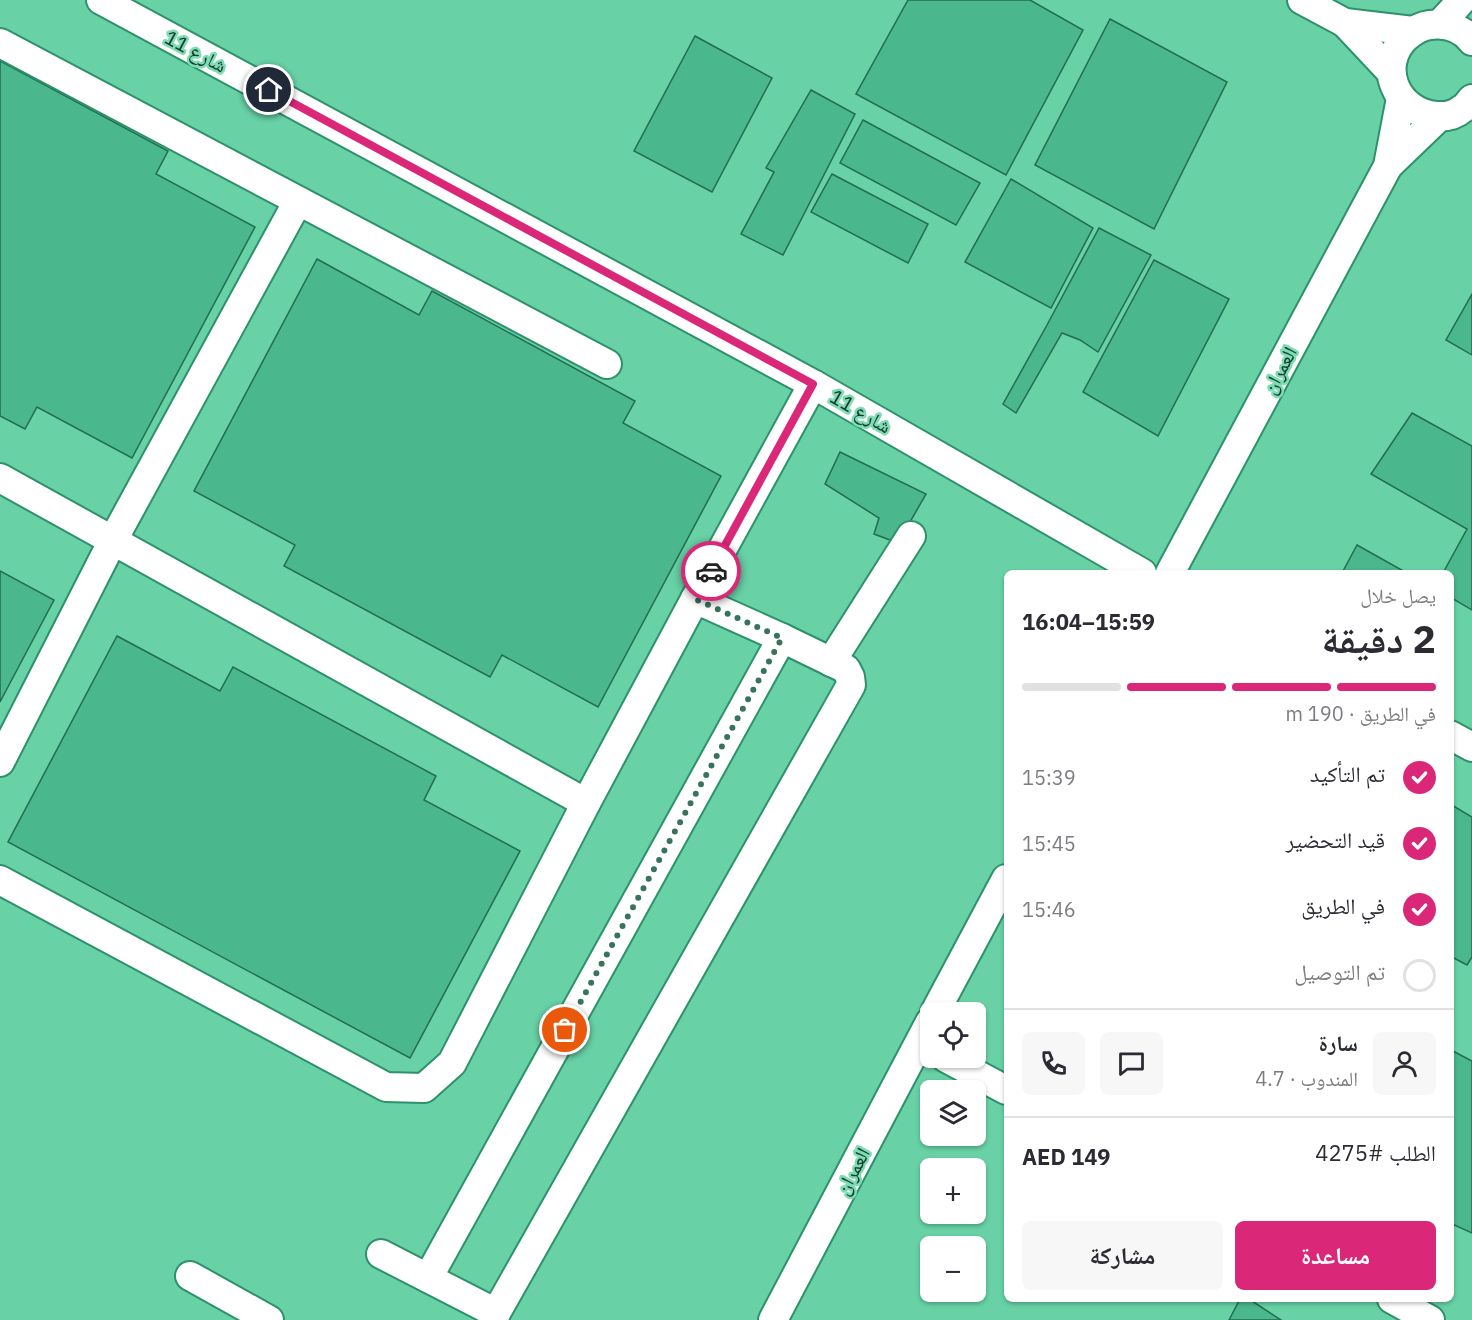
<!DOCTYPE html>
<html lang="ar">
<head>
<meta charset="utf-8">
<style>
  body { margin:0; font-family:"IBM Plex Sans","Noto Naskh Arabic",sans-serif; background:#f7f7f7; color:#2b2b33; direction:rtl; height:100vh; display:flex; flex-direction:column; font-size:22px; white-space:nowrap }
  * { box-sizing:border-box; margin:0 }
  p { font-size:20px; color:#7c7c81 }
  .icon { flex:none; width:33px; height:33px; fill:none; stroke:currentColor; stroke-width:2; stroke-linecap:round; stroke-linejoin:round }
  .map { position:relative; flex:1; overflow:hidden; direction:ltr }
  .details { position:absolute; left:1004px; top:570px; width:450px; height:732px; display:flex; flex-direction:column; background:#fff; border-radius:9px; box-shadow:0 2px 4px #0004; direction:rtl }
  .details>* { flex:none }
  .fabs { position:absolute; left:920px; top:1002px; display:grid; gap:12px }
  .fabs a { display:grid; place-items:center; width:66px; height:66px; border-radius:9px; background:#fff; box-shadow:0 2px 4px #0004; font-size:30px }
  .pin { position:absolute; display:grid; place-items:center; width:51px; height:51px; color:#fff; margin:-26px; border:3px solid #fff; border-radius:50%; box-shadow:0 2px 6px #0007 }
  .courier { position:absolute; display:grid; place-items:center; width:60px; height:60px; margin:-30px; border:4px solid #db2777; border-radius:50%; background:#fff; color:#222; box-shadow:0 2px 8px #0007 }
  .head em { font-style:normal; font-weight:700 }
  .head div { display:flex; flex-direction:column-reverse }
  .head { display:flex; align-items:center; justify-content:space-between; height:102px; padding:0 18px }
  h1 { font-size:39px; font-weight:700; line-height:45px }
  .bar { display:grid; grid-template-columns:repeat(4,1fr); gap:9px 6px; align-content:center; height:72px; padding:0 18px }
  .bar i { height:8px; border-radius:4px; background:#e1e1e2 }
  .bar .current { background:#db2777 }
  .bar p { grid-column:span 4 }
  .line { display:flex; align-items:center; gap:15px; padding:0 18px; border-top:2px solid #e1e1e2 }
  .line div { flex:1 }
  .round { display:grid; place-items:center; flex:none; width:63px; height:63px; border-radius:9px; background:#f7f7f7 }
  ol { padding:0 18px; list-style:none }
  li { display:flex; align-items:center; gap:18px; height:66px }
  li p { margin-inline-start:auto }
  li .icon { padding:6px; border-radius:50%; background:#db2777; color:#fff; stroke-width:4 }
  li:last-child { color:#7c7c81 }
  li i { width:33px; height:33px; border:3px solid #e1e1e2; border-radius:50% }
  .cta { display:flex; gap:12px; margin-top:auto; padding:12px 18px }
  .cta a { flex:1; height:69px; border-radius:9px; background:#db2777; color:#fff; font-size:24px; font-weight:700; line-height:69px; text-align:center }
  .cta a+a { background:#f7f7f7; color:#2b2b33 }
  .map>svg:first-child { display:block }
  .built { fill:#68d1a6; fill-rule:evenodd }
  .building { fill:#4ab78d; stroke:#226d51; stroke-width:1.5 }
  .lines { fill:none; stroke-linecap:round; stroke-linejoin:round }
  .minor-casing { stroke:#2d916c; stroke-width:32 }
  .minor { stroke:#fff; stroke-width:28 }
  .done { stroke:#38735b; stroke-width:6; stroke-dasharray:0 10.8 }
  .route { stroke:#db2777; stroke-width:8 }
  .labels { text-anchor:middle; dominant-baseline:central; stroke-width:5; stroke-linejoin:round; paint-order:stroke }
  .street-label { font-size:20px; fill:#133b2b; stroke:#7ddcb3 }
</style>
</head>
<body>
<div class="map">
<svg width="1472" height="1320" viewBox="0 0 1472 1320">
  <rect width="100%" height="100%" fill="#7ddcb3"/>
  <path class="built" d="M 0,0 L 1472,0 L 1472,1320 L 0,1320 ZM 1006,573 L 1450,573 L 1450,1299 L 1006,1299 ZM 930,1012 L 975,1012 L 975,1058 L 930,1058 ZM 930,1090 L 975,1090 L 975,1136 L 930,1136 ZM 930,1168 L 975,1168 L 975,1214 L 930,1214 ZM 930,1246 L 975,1246 L 975,1292 L 930,1292 Z"/>
  <g class="building">
    <path d="M 908,0 L 1030,0 L 1083,30 L 1006,175 L 856,94 Z"/>
    <path d="M 1110,19 L 1227,82 L 1154,229 L 1035,165 Z"/>
    <path d="M 695,36 L 772,78 L 712,192 L 634,151 Z"/>
    <path d="M 0,61 L 168,151 L 156,174 L 255,227 L 132,458 L 37,407 L 25,429 L 0,416 Z"/>
    <path d="M 811,90 L 855,114 L 783,255 L 741,234 L 774,172 L 766,168 Z"/>
    <path d="M 863,120 L 980,183 L 956,225 L 840,163 Z"/>
    <path d="M 832,174 L 928,224 L 908,263 L 811,212 Z"/>
    <path d="M 1011,179 L 1093,228 L 1051,308 L 965,262 Z"/>
    <path d="M 1099,228 L 1151,255 L 1098,352 L 1080,340 L 1062,333 L 1016,413 L 1003,404 L 1047,325 Z"/>
    <path d="M 317,259 L 419,315 L 432,291 L 635,401 L 623,423 L 721,476 L 598,707 L 502,655 L 490,677 L 284,566 L 295,545 L 194,491 Z"/>
    <path d="M 1154,260 L 1229,299 L 1158,436 L 1083,392 Z"/>
    <path d="M 1472,294 L 1472,355 L 1446,340 Z"/>
    <path d="M 1412,413 L 1472,446 L 1472,610 L 1450,597 L 1450,573 L 1443,573 L 1467,529 L 1371,474 Z"/>
    <path d="M 840,452 L 926,494 L 898,543 L 874,534 L 879,518 L 825,484 Z"/>
    <path d="M 1357,545 L 1407,573 L 1342,573 Z"/>
    <path d="M 0,571 L 54,600 L 0,702 Z"/>
    <path d="M 117,636 L 220,691 L 233,667 L 436,776 L 424,800 L 520,851 L 410,1058 L 8,842 Z"/>
    <path d="M 1450,804 L 1472,817 L 1472,957 L 1467,965 L 1450,956 Z"/>
    <path d="M 1451,1050 L 1472,1061 L 1472,1233 L 1450,1223 Z"/>
    <path d="M 1240,1299 L 1249,1299 L 1281,1320 L 1229,1320 Z"/>
  </g>
  <g class="lines">
    <g class="minor-casing">
      <g id="minor">
        <path d="M 101,0 L 813,384 L 1142,573"/>
        <path d="M 1302,0 L 1345,23 L 1391,72"/>
        <path d="M 1345,23 L 1413,31"/>
        <path d="M 1440,24 L 1462,0"/>
        <path d="M 1472,41 C 1462,28 1446,23 1430,25 C 1421,26 1413,31 1406,37 C 1376,66 1396,112 1436,116 C 1445,117 1455,115 1462,109 C 1466,107 1469,102 1472,99"/>
        <path d="M 0,43 L 607,364"/>
        <path d="M 1388,166 L 1440,116"/>
        <path d="M 0,478 L 586,803"/>
        <path d="M 1170,573 L 1388,166 L 1401,98"/>
        <path d="M 831,662 L 911,536"/>
        <path d="M 1450,735 L 1472,747"/>
        <path d="M 0,762 L 113,540 L 298,201"/>
        <path d="M 0,880 L 386,1087 L 424,1088 L 452,1063 L 586,803 L 695,599 L 813,384"/>
        <path d="M 935,1012 L 1006,879"/>
        <path d="M 946,1058 L 1006,1090"/>
        <path d="M 381,1254 L 496,1313"/>
        <path d="M 190,1276 L 269,1320"/>
        <path d="M 428,1278 L 782,638"/>
        <path d="M 1392,1299 L 1430,1320"/>
        <path d="M 492,1320 L 851,685 L 850,677 L 846,669 L 782,638 L 695,599"/>
        <path d="M 773,1320 L 930,1022"/>
      </g>
    </g>
    <use href="#minor" class="minor"/>
  </g>
  <g class="lines">
    <path class="done" d="M 565,1030 L 782,638 L 695,599 L 711,571"/>
    <path class="route" d="M 269,90 L 813,384 L 711,571"/>
  </g>
  <g class="labels">
    <g class="street-label">
      <text transform="translate(196 51) rotate(28)">شارع 11</text>
      <text transform="translate(1279 370) rotate(-62)">العمران</text>
      <text transform="translate(861 411) rotate(30)">شارع 11</text>
      <text transform="translate(852 1171) rotate(-62)">العمران</text>
    </g>
  </g>
</svg>
<div class="fabs">
<a><svg class="icon" aria-label="locate" viewBox="0 0 24 24"><circle cx="12" cy="12" r="6"/><path d="M12 2v4M12 18v4M2 12h4M18 12h4"/></svg></a>
<a><svg class="icon" aria-label="layers" viewBox="0 0 24 24"><path d="M12 4l9 5-9 5-9-5zM3 14l9 5 9-5"/></svg></a>
<a>+</a>
<a>−</a>
</div>
<div class="pin" style="left:565px;top:1030px;background:#ea580c"><svg class="icon" aria-label="bag" viewBox="0 0 24 24"><path d="M5 8h14l-1 12H6zM9 8a3 3 0 0 1 6 0"/></svg></div>
<div class="pin" style="left:269px;top:90px;background:#1f2937"><svg class="icon" aria-label="home" viewBox="0 0 24 24"><path d="M3 11l9-7 9 7M6 9v11h12V9"/></svg></div>
<div class="courier" style="left:711px;top:571px"><svg class="icon" aria-label="car" viewBox="0 0 24 24"><path d="M5 17H2v-5l4-1 3-4h7l3 4 3 1v5h-3M9 17h6M6 11h13"/><circle cx="7" cy="17" r="2"/><circle cx="17" cy="17" r="2"/></svg></div>
<section class="details">
<div class="head"><div><h1>2 دقيقة</h1><p>يصل خلال</p></div><em>15:59–16:04</em></div>
<div class="bar"><i class="current"></i><i class="current"></i><i class="current"></i><i></i><p>في الطريق · 190 m</p></div>
<ol>
<li><svg class="icon" aria-label="check" viewBox="0 0 24 24"><path d="M5 12l5 5 9-10"/></svg>تم التأكيد<p>15:39</p></li>
<li><svg class="icon" aria-label="check" viewBox="0 0 24 24"><path d="M5 12l5 5 9-10"/></svg>قيد التحضير<p>15:45</p></li>
<li><svg class="icon" aria-label="check" viewBox="0 0 24 24"><path d="M5 12l5 5 9-10"/></svg>في الطريق<p>15:46</p></li>
<li><i></i>تم التوصيل</li>
</ol>
<div class="line" style="height:108px"><a class="round"><svg class="icon" aria-label="person" viewBox="0 0 24 24"><circle cx="12" cy="8" r="4"/><path d="M4 21q1-7 8-7t8 7"/></svg></a><div><b>سارة</b><p>المندوب · 4.7</p></div><a class="round"><svg class="icon" aria-label="chat" viewBox="0 0 24 24"><path d="M4 5h16v11H9l-5 4z"/></svg></a><a class="round"><svg class="icon" aria-label="phone" viewBox="0 0 24 24"><path d="M5 4h4l2 5-3 2q2 4 5 5l2-3 5 2v4C11 20 4 13 5 4z"/></svg></a></div>
<div class="line" style="height:78px"><div>الطلب #4275</div><b>AED 149</b></div>
<div class="cta"><a>مساعدة</a><a>مشاركة</a></div>
</section>
</div>
</body>
</html>
